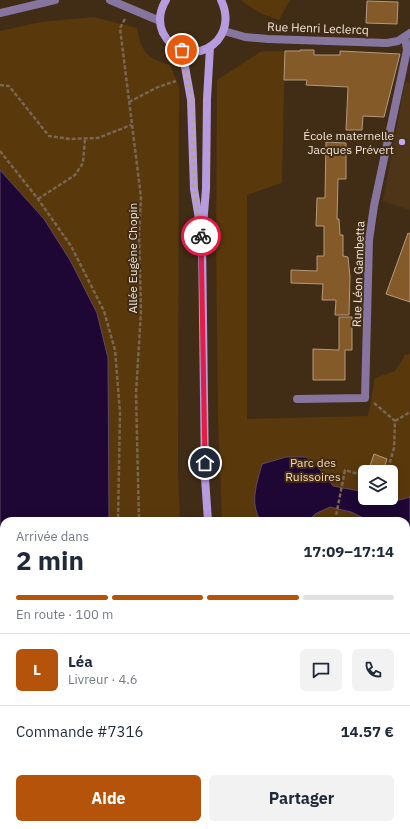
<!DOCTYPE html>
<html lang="fr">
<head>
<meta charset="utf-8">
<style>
  body { margin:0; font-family:"IBM Plex Sans",sans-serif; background:#f2f2f3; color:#1f2937; height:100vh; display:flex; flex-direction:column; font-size:15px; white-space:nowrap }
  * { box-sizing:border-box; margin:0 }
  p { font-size:13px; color:#747a83 }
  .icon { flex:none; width:22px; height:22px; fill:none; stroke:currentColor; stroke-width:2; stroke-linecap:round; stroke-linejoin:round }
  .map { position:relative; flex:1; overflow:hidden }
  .panel { position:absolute; left:0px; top:517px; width:410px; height:312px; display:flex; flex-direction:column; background:#fff; border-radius:12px 12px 0 0; box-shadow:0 2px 10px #0003 }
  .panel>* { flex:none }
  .fabs { position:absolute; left:358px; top:465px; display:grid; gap:8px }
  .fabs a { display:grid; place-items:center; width:40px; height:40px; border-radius:6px; background:#fff; box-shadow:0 2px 10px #0003; font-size:20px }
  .pin { position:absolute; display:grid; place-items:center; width:34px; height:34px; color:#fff; margin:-17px; border:2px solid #fff; border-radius:50%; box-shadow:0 1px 4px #0007 }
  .courier { position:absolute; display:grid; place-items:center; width:40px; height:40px; margin:-20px; border:3px solid #e11d48; border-radius:50%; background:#fff; color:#222; box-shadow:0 1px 5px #0007 }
  .headline em { font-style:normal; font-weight:800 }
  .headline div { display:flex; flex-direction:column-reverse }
  .headline { display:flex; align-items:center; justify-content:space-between; height:68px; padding:0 16px }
  h1 { font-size:26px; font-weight:800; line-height:30px }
  .bar { display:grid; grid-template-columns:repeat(4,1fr); gap:6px 4px; align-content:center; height:48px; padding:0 16px }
  .bar i { height:5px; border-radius:3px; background:#e0e1e3 }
  .bar .active { background:#b45309 }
  .bar p { grid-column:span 4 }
  .line { display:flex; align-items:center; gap:10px; padding:0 16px; border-top:1px solid #e0e1e3 }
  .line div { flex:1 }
  .round { display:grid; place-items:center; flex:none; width:42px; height:42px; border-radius:6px; background:#f2f2f3 }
  .cta { display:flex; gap:8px; margin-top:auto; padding:8px 16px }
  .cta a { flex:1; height:46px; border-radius:6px; background:#b45309; color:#fff; font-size:16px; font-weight:800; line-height:46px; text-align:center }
  .cta a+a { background:#f2f2f3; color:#1f2937 }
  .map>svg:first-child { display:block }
  .built { fill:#4e3517 }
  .green { fill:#59380c; fill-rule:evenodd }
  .water { fill:#1e0635; stroke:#5e4966 }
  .building { fill:#845a28; stroke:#b39a80 }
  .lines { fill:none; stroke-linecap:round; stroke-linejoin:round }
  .path { stroke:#796753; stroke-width:2.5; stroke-dasharray:4 2; stroke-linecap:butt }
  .minor { stroke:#86759f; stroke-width:8 }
  .tertiary { stroke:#86759f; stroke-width:8 }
  .secondary { stroke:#b79bdf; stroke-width:8 }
  .done { stroke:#b5a594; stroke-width:4; stroke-dasharray:0 7.2 }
  .route { stroke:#e11d48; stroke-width:5 }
  .poi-dot { fill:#c5a6f1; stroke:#412c15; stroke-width:1.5 }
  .labels { text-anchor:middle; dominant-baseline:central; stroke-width:4; stroke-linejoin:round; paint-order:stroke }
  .street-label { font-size:12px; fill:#f4e6d9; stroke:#412c15 }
  .poi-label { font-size:12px; fill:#f4e6d9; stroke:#412c15; text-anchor:end }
  .park-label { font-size:12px; fill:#fed7ad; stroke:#412c15 }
</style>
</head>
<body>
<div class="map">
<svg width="410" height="829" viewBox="0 0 410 829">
  <rect width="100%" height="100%" fill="#412c15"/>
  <path class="built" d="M 405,82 L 410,83 L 410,210 L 383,201 Z"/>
  <g class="green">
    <path d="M 240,0 L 290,0 L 279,20 L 262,14 Z"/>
    <path d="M 94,17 L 137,28 C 141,51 147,59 170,65 L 179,87 L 178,472 L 180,521 L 4,521 L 4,825 L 280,825 L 282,829 L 0,829 L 0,31 L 41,22 Z"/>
    <path d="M 262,51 L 285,51 L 282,183 L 247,195 L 247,419 L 368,416 L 375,378 L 395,371 L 405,355 L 410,354 L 410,829 L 329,829 L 326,825 L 406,825 L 406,521 L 222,521 L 218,420 L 216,242 L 217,80 ZM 365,472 L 391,472 L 391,498 L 365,498 Z"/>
  </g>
  <g class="water">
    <path d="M 0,170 L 44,219 L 70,260 L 97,313 L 108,358 L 109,521 L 4,521 L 4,734 L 0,732 Z"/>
    <path d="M 286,457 L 306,457 L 317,466 L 333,486 L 365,492 L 365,498 C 383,498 392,504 410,497 L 410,547 L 406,544 L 406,521 L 370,521 L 351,512 L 330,507 L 315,514 L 308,521 L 261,521 C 249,503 257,483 262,464 Z"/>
    <path d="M 410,556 L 410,654 L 406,651 L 406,563 Z"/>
  </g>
  <g class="building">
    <path d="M 367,1 L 398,2 L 397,24 L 366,23 Z"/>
    <path d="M 300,50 L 314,50 L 314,55 L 340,55 L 340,51 L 400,54 L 384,117 L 363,116 L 362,130 L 346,130 L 348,87 L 306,85 L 307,80 L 284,80 L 285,51 L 300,51 Z"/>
    <path d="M 326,142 L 346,143 L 346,179 L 338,179 L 337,219 L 339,219 L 340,235 L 343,235 L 343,256 L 348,257 L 350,277 L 349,315 L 335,315 L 336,300 L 322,300 L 323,284 L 291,283 L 291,270 L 317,271 L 317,256 L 324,256 L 324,226 L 316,226 L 317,198 L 325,198 Z"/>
    <path d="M 408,233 L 410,234 L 410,302 L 386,294 Z"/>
    <path d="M 339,317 L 352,317 L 352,350 L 345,350 L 345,380 L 313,380 L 313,349 L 339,350 Z"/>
    <path d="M 374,454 L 387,459 L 383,472 L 368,472 Z"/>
  </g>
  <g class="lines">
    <g class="path">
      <path d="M 125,19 L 120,28 L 141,197 L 139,235 L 141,311 L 136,394 L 139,521"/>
      <path d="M 0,85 L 9,86 L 49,136 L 70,139 L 98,138 L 131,125"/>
      <path d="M 129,102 L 158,87 L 176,81"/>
      <path d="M 0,151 L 38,199 L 71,246 L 104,311 L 115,350 L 120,412 L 118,521"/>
      <path d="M 38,199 L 75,175 L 83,163 L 85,139"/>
      <path d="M 374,403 L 395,421 L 394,448 L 387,472"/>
      <path d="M 395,421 L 410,412"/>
      <path d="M 335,521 L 345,470 L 365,476"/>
      <path d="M 406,698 L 410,700"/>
      <path d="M 0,747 L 4,748"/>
      <path d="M 198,825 L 198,829"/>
      <path d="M 130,829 L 131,825"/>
    </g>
    <path class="minor" d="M 297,399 L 365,398 L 369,240 L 374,206 L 407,50 L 405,37"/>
    <g class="tertiary">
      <path d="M 110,0 L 160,21"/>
      <path d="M 0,13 L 55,0"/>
      <path d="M 224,31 L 245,37 L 268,39 L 387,43 L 398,41 L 410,33"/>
    </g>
    <g class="secondary">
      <path d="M 166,0 C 160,10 158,22 163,33 C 184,73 242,44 221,0"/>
      <path d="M 182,50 L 191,100 L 194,189 L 200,225"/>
      <path d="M 208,521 L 205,478 L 202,238 L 206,189 L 207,99 L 210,47"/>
      <path d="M 296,825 L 298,829"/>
      <path d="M 313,825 L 315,829"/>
    </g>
  </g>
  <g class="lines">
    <path class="done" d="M 182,50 L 192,100 L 194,189 L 201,236"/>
    <path class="route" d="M 201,236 L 205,463"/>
  </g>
  <circle class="poi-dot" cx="402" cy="142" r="4"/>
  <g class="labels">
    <g class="street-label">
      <text transform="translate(318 28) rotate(2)">Rue Henri Leclercq</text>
      <text transform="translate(132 258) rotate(-90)">Allée Eugène Chopin</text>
      <text transform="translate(358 274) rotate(-88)">Rue Léon Gambetta</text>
    </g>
    <g class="poi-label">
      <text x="394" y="135">École maternelle<tspan x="394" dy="14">Jacques Prévert</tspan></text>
    </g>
    <g class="park-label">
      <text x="313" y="462">Parc des<tspan x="313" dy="14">Ruissoires</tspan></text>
    </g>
  </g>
</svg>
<div class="fabs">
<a><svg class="icon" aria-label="layers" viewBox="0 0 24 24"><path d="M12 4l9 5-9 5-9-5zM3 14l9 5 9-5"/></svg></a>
</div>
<div class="pin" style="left:182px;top:50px;background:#ea580c"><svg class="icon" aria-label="bag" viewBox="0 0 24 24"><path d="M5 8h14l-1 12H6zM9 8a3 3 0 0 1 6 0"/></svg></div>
<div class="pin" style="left:205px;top:463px;background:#1f2937"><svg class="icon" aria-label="home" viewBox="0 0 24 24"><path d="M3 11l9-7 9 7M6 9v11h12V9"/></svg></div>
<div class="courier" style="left:201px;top:236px"><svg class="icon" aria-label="bike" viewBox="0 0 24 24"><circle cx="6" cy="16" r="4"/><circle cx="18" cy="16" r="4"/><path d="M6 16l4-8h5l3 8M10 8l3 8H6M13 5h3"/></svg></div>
<section class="panel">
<div class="headline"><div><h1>2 min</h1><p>Arrivée dans</p></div><em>17:09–17:14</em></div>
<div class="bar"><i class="active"></i><i class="active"></i><i class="active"></i><i></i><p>En route · 100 m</p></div>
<div class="line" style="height:72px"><b class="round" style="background:#b45309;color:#fff">L</b><div><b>Léa</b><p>Livreur · 4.6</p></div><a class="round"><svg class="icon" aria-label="chat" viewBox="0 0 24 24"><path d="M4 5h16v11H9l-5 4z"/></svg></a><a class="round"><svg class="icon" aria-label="phone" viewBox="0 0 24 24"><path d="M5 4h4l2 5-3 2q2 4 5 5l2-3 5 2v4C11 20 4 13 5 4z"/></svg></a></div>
<div class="line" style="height:52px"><div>Commande #7316</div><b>14.57 €</b></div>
<div class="cta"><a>Aide</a><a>Partager</a></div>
</section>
</div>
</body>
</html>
